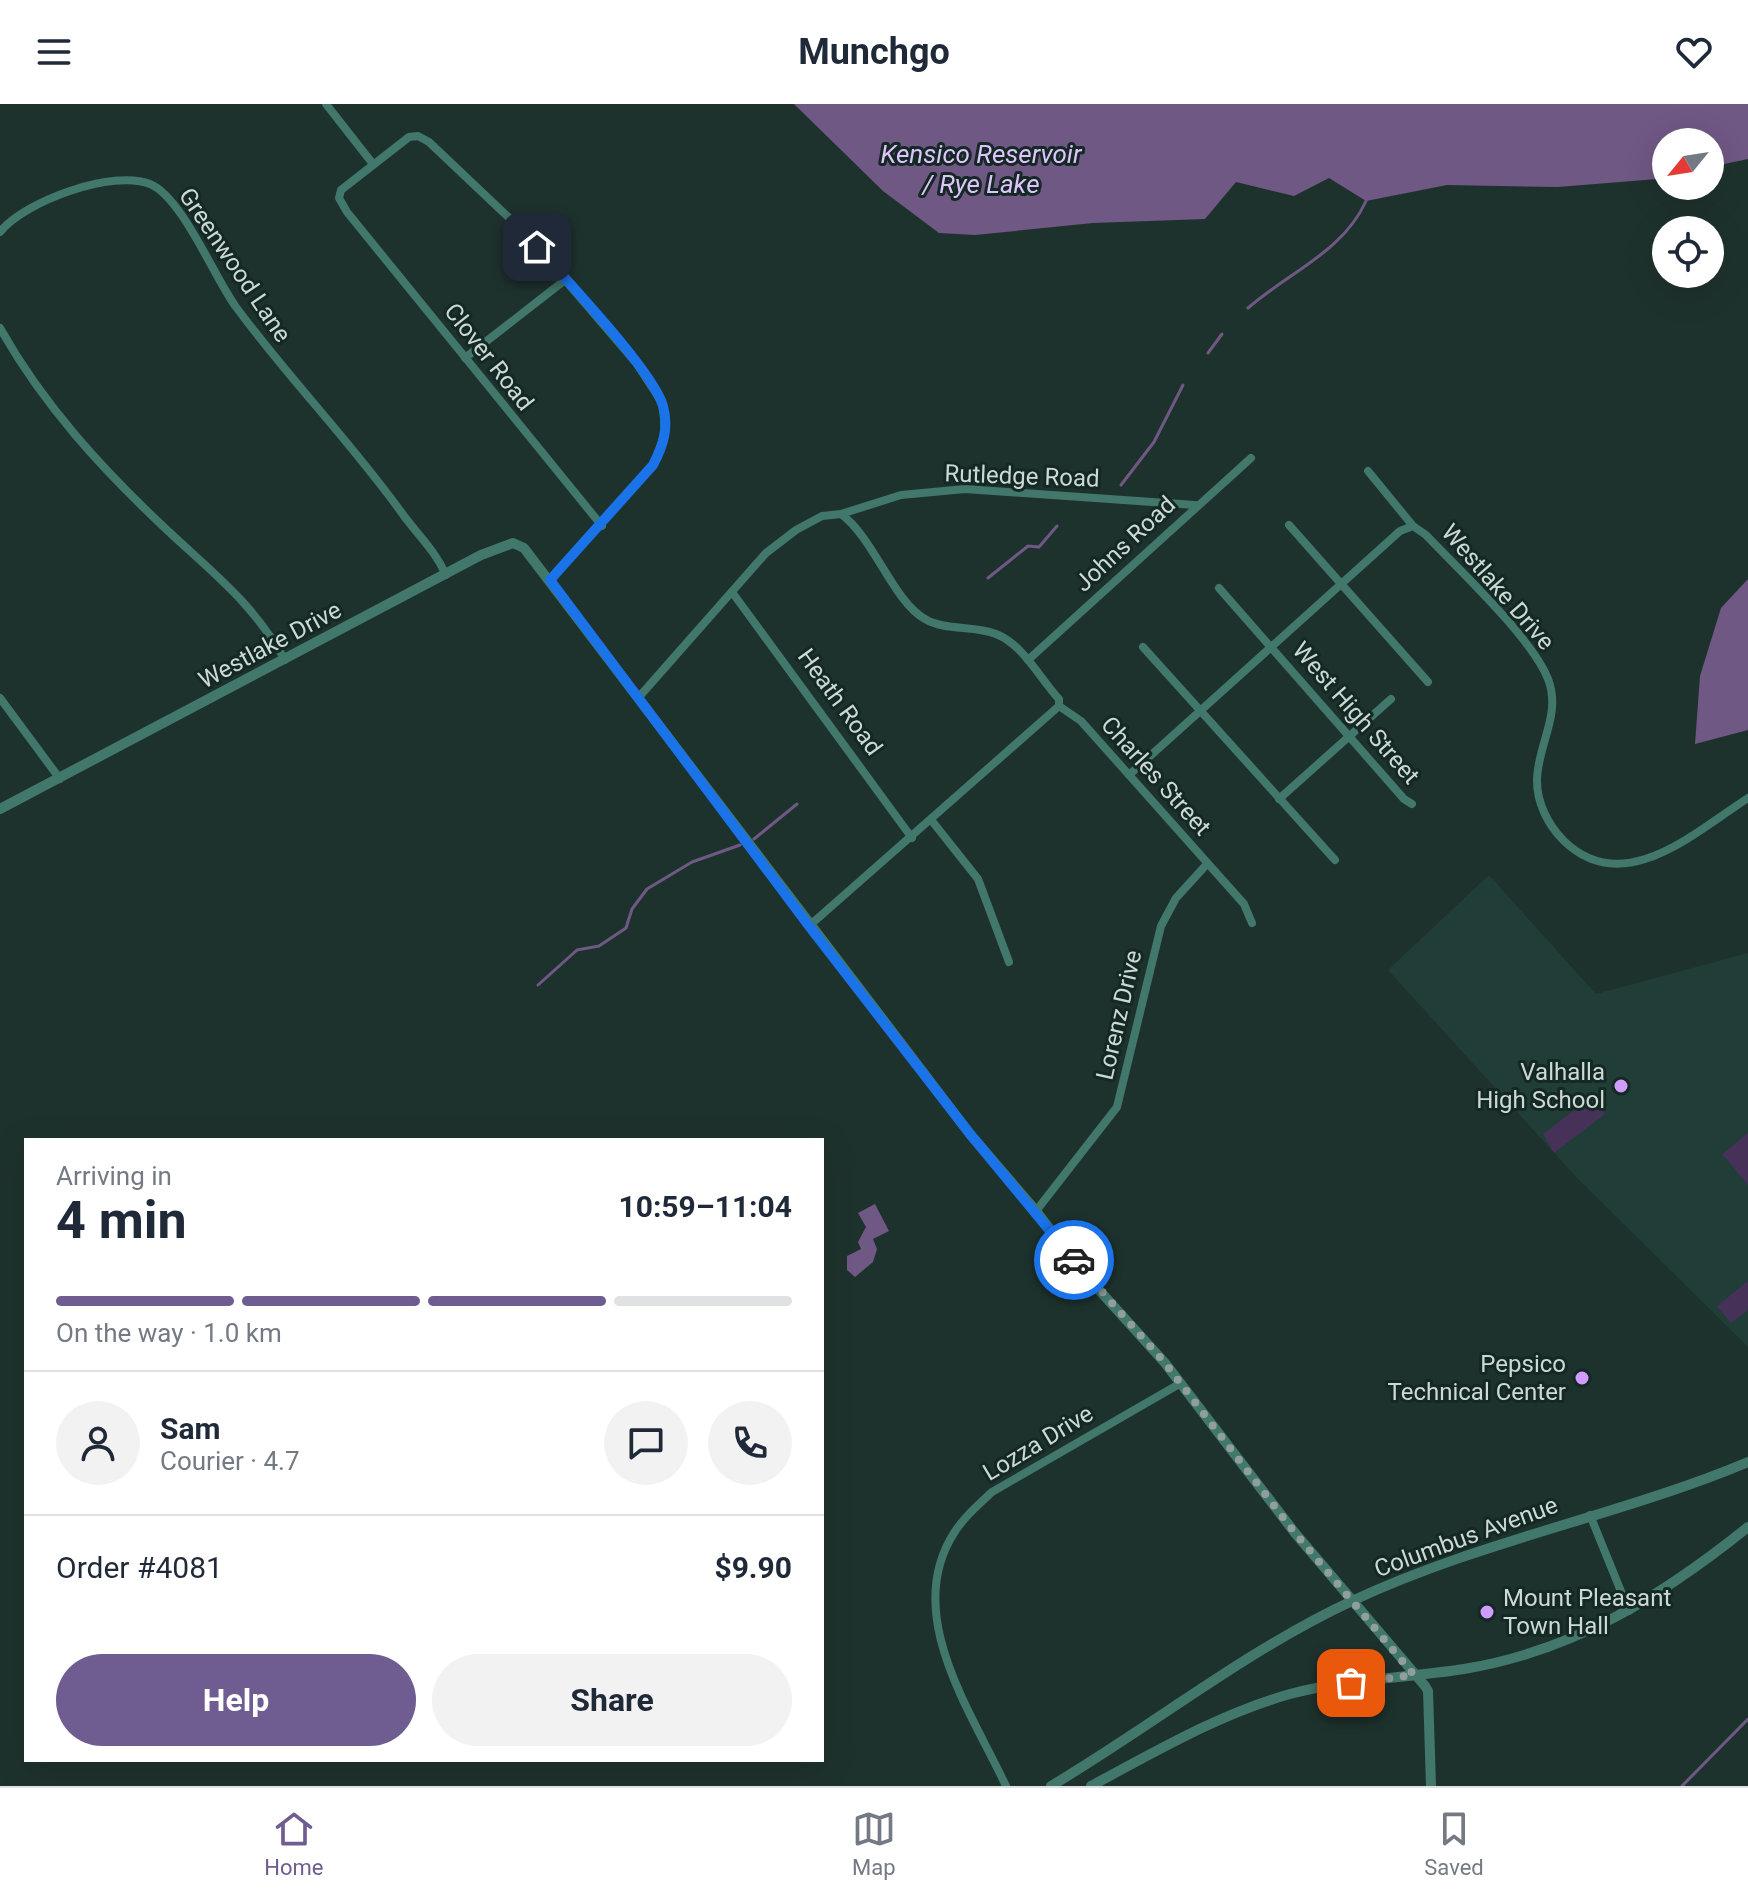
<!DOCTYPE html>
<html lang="en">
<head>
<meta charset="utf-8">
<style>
  body { margin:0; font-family:Roboto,sans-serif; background:#f2f2f3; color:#1f2937; height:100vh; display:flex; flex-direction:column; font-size:30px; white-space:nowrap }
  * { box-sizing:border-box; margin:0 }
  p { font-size:26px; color:#747a83 }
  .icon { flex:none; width:44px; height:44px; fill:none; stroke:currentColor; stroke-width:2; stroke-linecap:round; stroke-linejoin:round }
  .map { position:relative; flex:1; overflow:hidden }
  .details { position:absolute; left:24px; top:1034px; width:800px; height:624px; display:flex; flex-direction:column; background:#fff; border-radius:0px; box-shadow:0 8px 32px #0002 }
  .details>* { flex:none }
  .needle { width:52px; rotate:240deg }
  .controls { position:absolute; left:1652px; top:24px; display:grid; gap:16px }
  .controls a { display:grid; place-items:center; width:72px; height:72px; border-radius:50%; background:#fff; box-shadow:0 8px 32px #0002; font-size:40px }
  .pin { position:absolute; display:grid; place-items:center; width:68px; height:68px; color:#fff; margin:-34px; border-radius:16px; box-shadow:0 4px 12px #0006 }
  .courier { position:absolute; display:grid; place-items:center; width:80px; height:80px; margin:-40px; border:6px solid #1a73e8; border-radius:50%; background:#fff; color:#222; box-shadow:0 2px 10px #0007 }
  .head em { font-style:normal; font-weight:700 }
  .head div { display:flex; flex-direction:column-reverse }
  .head { display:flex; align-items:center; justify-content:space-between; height:136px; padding:0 32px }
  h1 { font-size:52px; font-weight:700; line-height:60px }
  .bar { display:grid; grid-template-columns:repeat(4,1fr); gap:12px 8px; align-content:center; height:96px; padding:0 32px }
  .bar i { height:10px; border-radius:6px; background:#e0e1e3 }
  .bar .selected { background:#6f5d91 }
  .bar p { grid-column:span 4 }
  .line { display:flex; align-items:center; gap:20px; padding:0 32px; border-top:2px solid #e0e1e3 }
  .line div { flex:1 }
  .round { display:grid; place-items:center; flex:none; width:84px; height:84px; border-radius:42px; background:#f2f2f3 }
  .cta { display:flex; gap:16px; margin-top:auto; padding:16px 32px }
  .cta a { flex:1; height:92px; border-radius:48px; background:#6f5d91; color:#fff; font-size:32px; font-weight:700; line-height:92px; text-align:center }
  .cta a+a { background:#f2f2f3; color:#1f2937 }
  header { display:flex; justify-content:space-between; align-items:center; height:104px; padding:0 32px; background:#fff; font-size:36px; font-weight:700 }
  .menu { display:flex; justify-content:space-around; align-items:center; height:112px; border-top:2px solid #e0e1e3; background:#fff; font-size:22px; color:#747a83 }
  .menu a { display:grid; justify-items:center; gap:4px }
  .menu .selected { color:#6f5d91 }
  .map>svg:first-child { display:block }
  .built { fill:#203d37 }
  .green { fill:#463259 }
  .forest { fill:#6f5884 }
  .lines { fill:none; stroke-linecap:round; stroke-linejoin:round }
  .stream { stroke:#6f5884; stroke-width:3 }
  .minor { stroke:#42776b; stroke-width:8 }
  .tertiary { stroke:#42776b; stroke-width:10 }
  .done { stroke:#909f9b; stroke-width:8; stroke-dasharray:0 14.4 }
  .route { stroke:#1a73e8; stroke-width:10 }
  .poi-dot { fill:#d09dff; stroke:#142824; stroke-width:3 }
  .labels { text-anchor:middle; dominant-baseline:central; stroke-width:6; stroke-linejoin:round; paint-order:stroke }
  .street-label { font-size:24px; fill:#cdd9d6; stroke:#142824 }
  .poi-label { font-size:24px; fill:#cdd9d6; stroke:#142824; text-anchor:end }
  .water-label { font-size:26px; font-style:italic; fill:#dfc3fc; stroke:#142824 }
</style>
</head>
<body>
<header><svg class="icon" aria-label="menu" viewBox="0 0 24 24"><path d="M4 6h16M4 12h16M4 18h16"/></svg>Munchgo<svg class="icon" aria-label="heart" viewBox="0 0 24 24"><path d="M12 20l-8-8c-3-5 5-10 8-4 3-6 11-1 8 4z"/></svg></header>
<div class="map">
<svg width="1748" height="1682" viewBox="0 0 1748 1682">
  <rect width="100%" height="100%" fill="#1e322d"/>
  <path class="built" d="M 1489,771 L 1596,890 L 1748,849 L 1748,1243 L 1577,1074 L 1388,866 Z"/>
  <g class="green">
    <path d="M 1589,995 L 1599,1000 L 1605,1010 L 1554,1049 L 1543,1030 Z"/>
    <path d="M 1748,1029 L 1748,1081 L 1722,1050 Z"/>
    <path d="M 1748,1177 L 1748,1206 L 1731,1219 L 1717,1202 Z"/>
  </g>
  <g class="forest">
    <path d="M 794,0 L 1748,0 L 1748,55 L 1710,63 L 1710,38 L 1666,38 L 1666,73 L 1657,75 L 1558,83 L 1447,81 L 1366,97 L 1329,74 L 1294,92 L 1236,78 L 1205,115 L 1093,119 L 975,131 L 939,129 L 883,87 Z"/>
    <path d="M 1748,475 L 1748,626 L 1695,640 L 1700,572 L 1721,504 Z"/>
    <path d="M 875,1100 L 889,1127 L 873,1135 L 877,1145 L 873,1158 L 855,1173 L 847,1166 L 847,1152 L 861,1145 L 858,1138 L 866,1123 L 858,1109 Z"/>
  </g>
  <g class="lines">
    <g class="stream">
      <path d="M 1248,204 C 1289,168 1343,148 1366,97"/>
      <path d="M 1208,249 L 1222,230"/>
      <path d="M 1121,381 L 1154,338 L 1183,281"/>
      <path d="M 988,474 L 1028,442 L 1039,443 L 1057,422"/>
      <path d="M 754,735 L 797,700"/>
      <path d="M 538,881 L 577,846 L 599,842 L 626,824 L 632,805 L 647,785 L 692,758 L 740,741"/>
      <path d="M 1682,1682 L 1748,1615"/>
    </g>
    <g class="minor">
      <path d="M 326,0 L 373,60"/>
      <path d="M 0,128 C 25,97 113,65 150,80 C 182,93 214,173 236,203 C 289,275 352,339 404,412 C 419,432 436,448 446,471"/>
      <path d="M 0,224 C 43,301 103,366 167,426 C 214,470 252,498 285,556"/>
      <path d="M 465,254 L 565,176"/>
      <path d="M 1368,367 L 1413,422"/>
      <path d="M 841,410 C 874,434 893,497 925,515 C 945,527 974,521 996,530 C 1024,541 1040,575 1059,595 L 1059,602 L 1081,617 L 1244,800 L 1252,819"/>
      <path d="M 1289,421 L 1428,578"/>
      <path d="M 550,476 L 653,361 L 665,331 L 663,300 L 637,260 L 523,127 L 429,38 L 418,32 L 409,33 L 341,86 L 339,94 L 347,108 L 602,422"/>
      <path d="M 1219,484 L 1404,695 L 1412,700"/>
      <path d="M 732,488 L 912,734"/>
      <path d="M 1143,543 L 1335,756"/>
      <path d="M 1028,556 L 1251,354"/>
      <path d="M 639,593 L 766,449 L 796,426 L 822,412 L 841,410 L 901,391 L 965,385 L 1195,401"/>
      <path d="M 0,594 L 60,675"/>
      <path d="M 1129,671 L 1400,427 L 1413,422 L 1426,431 C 1459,466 1532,534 1548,575 C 1562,611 1537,641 1537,677 C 1537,699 1548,721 1564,737 C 1624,795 1695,728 1748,694"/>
      <path d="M 1279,695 L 1391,595"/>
      <path d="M 932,717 L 978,775 L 1009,858"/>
      <path d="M 809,822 L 1059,602"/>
      <path d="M 1036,1107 L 1117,1003 L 1161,822 L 1176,794 L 1207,760"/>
      <path d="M 1590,1411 L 1629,1507"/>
      <path d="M 1006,1682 C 971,1607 902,1510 954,1429 C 964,1413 978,1401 992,1388 L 1181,1279"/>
    </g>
    <g class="tertiary">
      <path d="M 0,705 L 481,451 L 513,439 L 524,444 L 970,1030 L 1036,1107 L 1080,1165 L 1165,1259 L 1295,1429 L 1425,1582 L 1428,1587 L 1431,1682"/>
      <path d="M 1051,1682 C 1152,1622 1245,1547 1352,1497 C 1479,1437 1619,1412 1748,1358"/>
      <path d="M 1091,1682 C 1155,1648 1219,1610 1290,1590 C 1346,1575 1406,1574 1464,1565 C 1574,1547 1662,1492 1748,1423"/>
    </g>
  </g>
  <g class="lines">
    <path class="done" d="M 1074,1156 L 1165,1259 L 1295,1429 L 1414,1571 L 1351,1579"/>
    <path class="route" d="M 537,143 C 565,175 653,267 663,302 C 669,324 663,342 653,361 L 550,476 L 809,822 L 970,1030 L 1074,1156"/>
  </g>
  <g class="poi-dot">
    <circle cx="1621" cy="982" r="8"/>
    <circle cx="1582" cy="1274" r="8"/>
    <circle cx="1487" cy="1508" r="8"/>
  </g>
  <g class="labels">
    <g class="street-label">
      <text transform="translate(235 161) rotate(56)">Greenwood Lane</text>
      <text transform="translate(489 253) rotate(52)">Clover Road</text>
      <text transform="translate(1022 372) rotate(2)">Rutledge Road</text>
      <text transform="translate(1125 440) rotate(-43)">Johns Road</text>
      <text transform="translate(1498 483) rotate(49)">Westlake Drive</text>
      <text transform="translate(270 541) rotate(-28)">Westlake Drive</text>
      <text transform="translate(840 598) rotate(54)">Heath Road</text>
      <text transform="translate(1356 609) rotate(49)">West High Street</text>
      <text transform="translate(1156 672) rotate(48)">Charles Street</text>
      <text transform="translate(1119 911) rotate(-77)">Lorenz Drive</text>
      <text transform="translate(1038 1339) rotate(-31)">Lozza Drive</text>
      <text transform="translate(1466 1433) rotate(-20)">Columbus Avenue</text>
    </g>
    <g class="poi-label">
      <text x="1605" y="968">Valhalla<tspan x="1605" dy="28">High School</tspan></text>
      <text x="1566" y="1260">Pepsico<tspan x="1566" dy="28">Technical Center</tspan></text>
      <text x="1503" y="1494" text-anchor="start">Mount Pleasant<tspan x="1503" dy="28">Town Hall</tspan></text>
    </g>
    <g class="water-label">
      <text x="981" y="50">Kensico Reservoir<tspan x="981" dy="30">/ Rye Lake</tspan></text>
    </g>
  </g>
</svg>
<div class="controls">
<a><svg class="needle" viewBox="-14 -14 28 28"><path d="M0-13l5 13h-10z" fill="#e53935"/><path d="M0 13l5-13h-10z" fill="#747a83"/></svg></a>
<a><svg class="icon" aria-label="locate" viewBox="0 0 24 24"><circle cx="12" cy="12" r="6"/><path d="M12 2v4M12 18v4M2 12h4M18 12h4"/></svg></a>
</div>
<div class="pin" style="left:1351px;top:1579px;background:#ea580c"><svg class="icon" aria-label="bag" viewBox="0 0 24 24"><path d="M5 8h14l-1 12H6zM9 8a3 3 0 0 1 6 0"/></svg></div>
<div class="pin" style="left:537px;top:143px;background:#1f2937"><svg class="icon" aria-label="home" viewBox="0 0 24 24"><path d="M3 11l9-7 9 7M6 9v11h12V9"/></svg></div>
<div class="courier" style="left:1074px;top:1156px"><svg class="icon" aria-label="car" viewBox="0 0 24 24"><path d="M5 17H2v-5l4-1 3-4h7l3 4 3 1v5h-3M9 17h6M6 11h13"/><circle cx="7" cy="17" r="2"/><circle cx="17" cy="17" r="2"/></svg></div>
<section class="details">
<div class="head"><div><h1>4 min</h1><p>Arriving in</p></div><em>10:59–11:04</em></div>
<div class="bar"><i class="selected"></i><i class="selected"></i><i class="selected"></i><i></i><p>On the way · 1.0 km</p></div>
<div class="line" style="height:144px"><a class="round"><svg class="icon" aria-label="person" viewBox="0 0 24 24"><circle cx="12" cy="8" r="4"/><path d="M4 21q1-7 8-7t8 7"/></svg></a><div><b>Sam</b><p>Courier · 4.7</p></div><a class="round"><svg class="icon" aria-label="chat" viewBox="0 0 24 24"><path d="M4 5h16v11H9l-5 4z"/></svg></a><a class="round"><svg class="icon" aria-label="phone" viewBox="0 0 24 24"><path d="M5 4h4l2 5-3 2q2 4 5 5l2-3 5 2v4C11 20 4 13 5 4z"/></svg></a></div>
<div class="line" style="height:104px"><div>Order #4081</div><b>$9.90</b></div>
<div class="cta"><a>Help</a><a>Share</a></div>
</section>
</div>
<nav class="menu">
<a class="selected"><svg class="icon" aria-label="home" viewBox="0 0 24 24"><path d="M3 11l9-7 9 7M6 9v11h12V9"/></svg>Home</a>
<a><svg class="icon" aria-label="map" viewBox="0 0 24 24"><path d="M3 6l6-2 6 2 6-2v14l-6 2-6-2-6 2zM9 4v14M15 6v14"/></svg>Map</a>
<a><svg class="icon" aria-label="saved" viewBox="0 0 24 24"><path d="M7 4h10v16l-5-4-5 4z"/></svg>Saved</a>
</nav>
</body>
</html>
